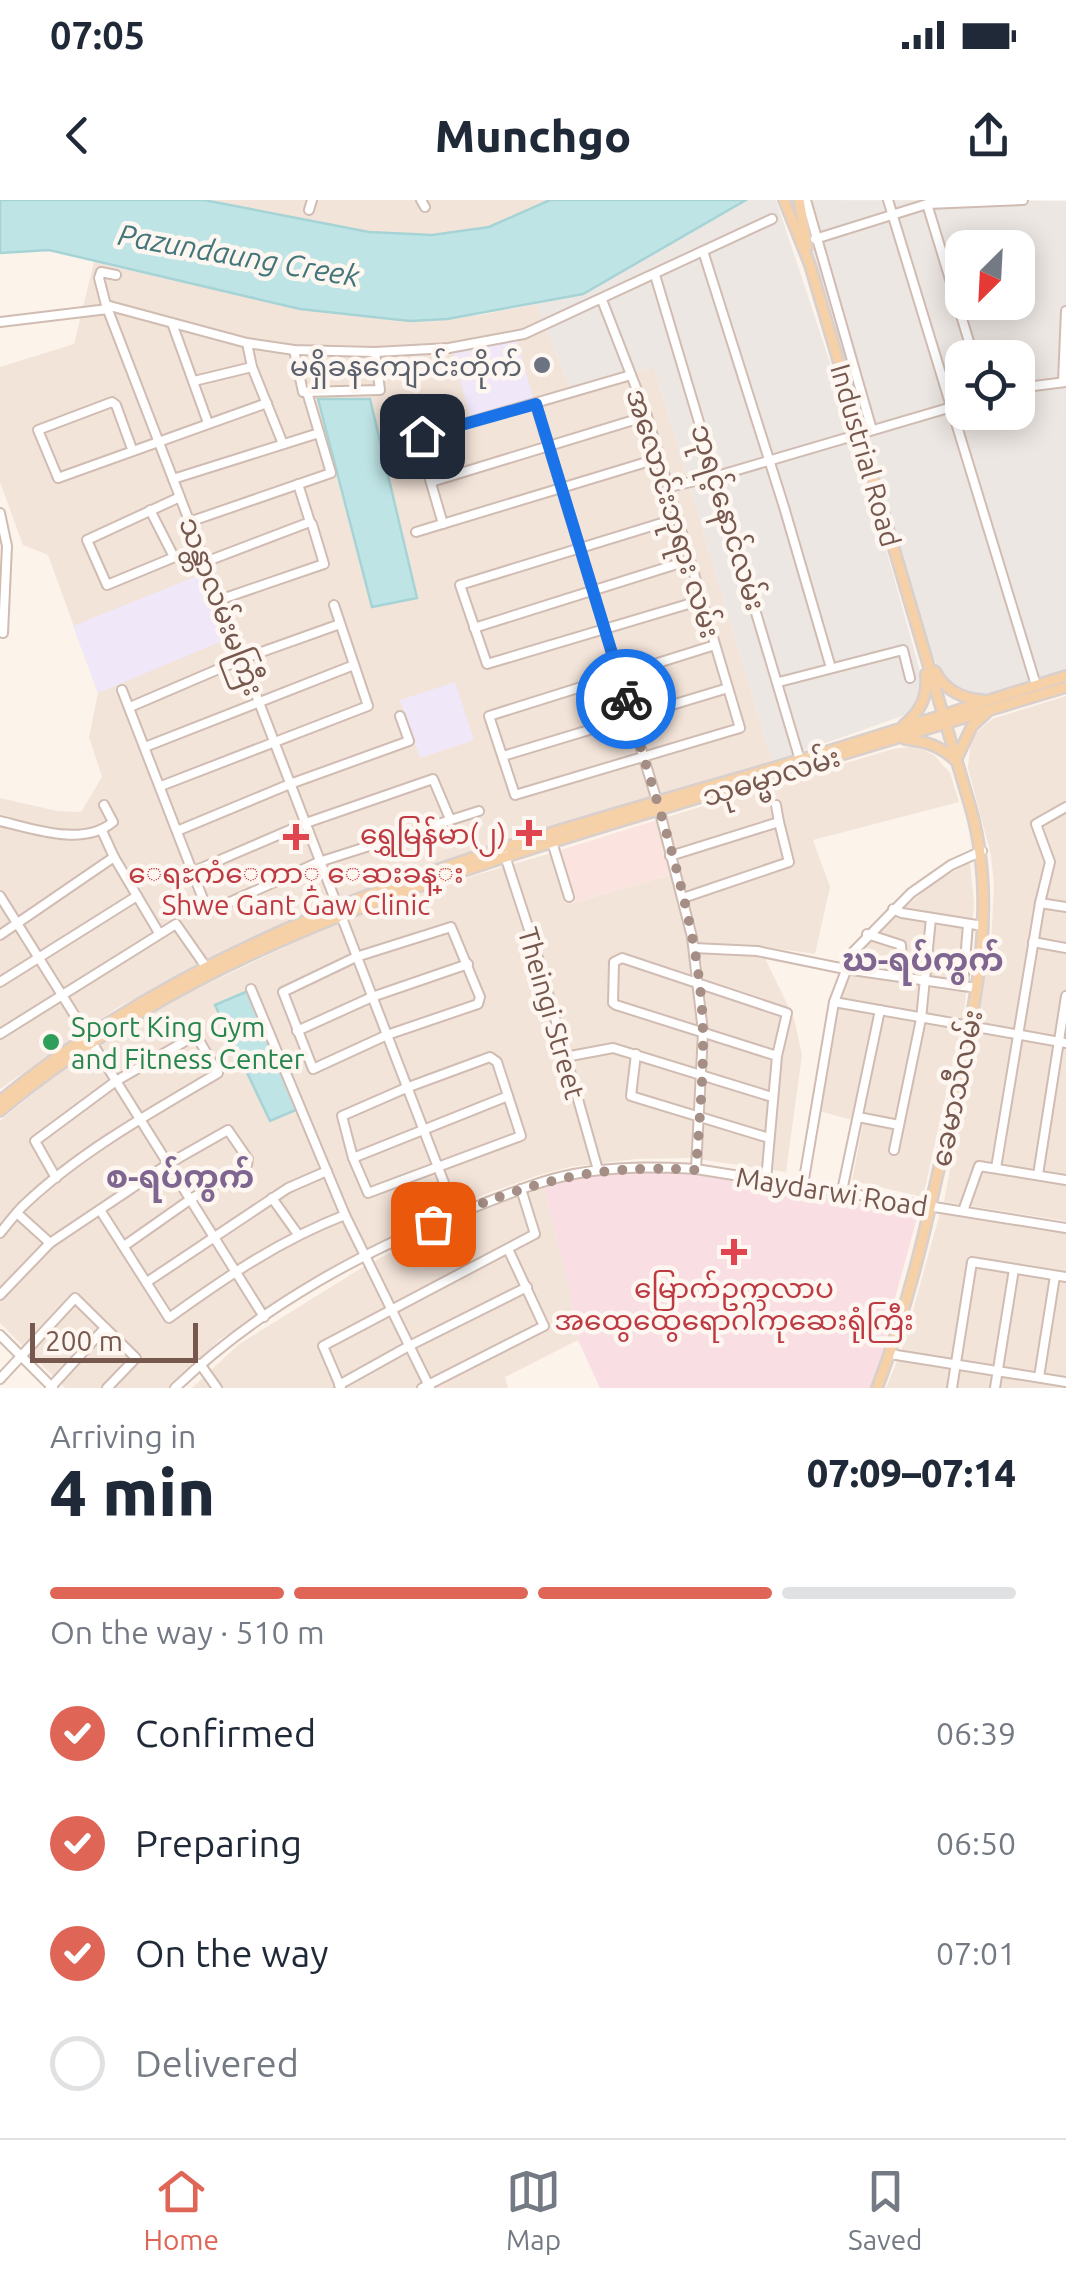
<!DOCTYPE html>
<html lang="en">
<head>
<meta charset="utf-8">
<style>
  body { margin:0; font-family:Ubuntu,"Noto Sans Myanmar",sans-serif; background:#f6f6f7; color:#1f2937; height:100vh; display:flex; flex-direction:column; font-size:38px; white-space:nowrap }
  * { box-sizing:border-box; margin:0 }
  p { font-size:32px; color:#747a83 }
  .icon { flex:none; width:55px; height:55px; fill:none; stroke:currentColor; stroke-width:2; stroke-linecap:round; stroke-linejoin:round }
  .map { position:relative; height:1188px; overflow:hidden }
  .side { display:flex; flex-direction:column; background:#fff; flex:1 }
  .side>* { flex:none }
  .needle { width:65px; rotate:204deg }
  .tools { position:absolute; left:945px; top:30px; display:grid; gap:20px }
  .tools a { display:grid; place-items:center; width:90px; height:90px; border-radius:20px; background:#fff; box-shadow:0 5px 25px #0003; font-size:50px }
  .scale { position:absolute; left:30px; bottom:25px; width:168px; box-sizing:border-box; padding-left:10px; border:5px solid #76584e; border-top:0; font-size:28px; line-height:35px; white-space:nowrap; color:#76584e; -webkit-text-stroke:8px #fef7f1; paint-order:stroke }
  .pin { position:absolute; display:grid; place-items:center; width:85px; height:85px; color:#fff; margin:-42px; border-radius:20px; box-shadow:0 5px 15px #0006 }
  .courier { position:absolute; display:grid; place-items:center; width:100px; height:100px; margin:-50px; border:8px solid #1a73e8; border-radius:50%; background:#fff; color:#222; box-shadow:0 2px 12px #0007 }
  .headline em { font-style:normal; font-weight:800 }
  .headline div { display:flex; flex-direction:column-reverse }
  .headline { display:flex; align-items:center; justify-content:space-between; height:170px; padding:0 50px }
  h1 { font-size:65px; font-weight:800; line-height:75px }
  .bar { display:grid; grid-template-columns:repeat(4,1fr); gap:15px 10px; align-content:center; height:120px; padding:0 50px }
  .bar i { height:12px; border-radius:8px; background:#e0e1e3 }
  .bar .selected { background:#df6656 }
  .bar p { grid-column:span 4 }
  ol { padding:0 50px; list-style:none }
  li { display:flex; align-items:center; gap:30px; height:110px }
  li p { margin-inline-start:auto }
  li .icon { padding:10px; border-radius:50%; background:#df6656; color:#fff; stroke-width:4 }
  li:last-child { color:#747a83 }
  li i { width:55px; height:55px; border:5px solid #e0e1e3; border-radius:50% }
  .status { display:flex; justify-content:space-between; align-items:center; height:70px; padding:0 50px; background:#fff; direction:ltr }
  .status svg { height:28px; fill:currentColor }
  header { display:flex; justify-content:space-between; align-items:center; height:130px; padding:0 50px; background:#fff; font-size:45px; font-weight:800 }
  .menu { display:flex; justify-content:space-around; align-items:center; height:140px; border-top:2px solid #e0e1e3; background:#fff; font-size:28px; color:#747a83 }
  .menu a { display:grid; justify-items:center; gap:5px }
  .menu .selected { color:#df6656 }
  .map>svg:first-child { display:block }
  .residential { fill:#f3e4d9 }
  .commercial { fill:#fbe4df }
  .industrial { fill:#ede7e3; fill-rule:evenodd }
  .education { fill:#f0e7f8 }
  .medical { fill:#f9dee4 }
  .water { fill:#bfe4e5; stroke:#a6d4d6; stroke-width:2.5 }
  .lines { fill:none; stroke-linecap:round; stroke-linejoin:round }
  .minor-casing { stroke:#d0bcb2; stroke-width:12 }
  .major-casing { stroke:#d9d0cd; stroke-width:14 }
  .minor { stroke:#fff; stroke-width:8 }
  .major { stroke:#f6d0a7; stroke-width:9 }
  .done { stroke:#a58e85; stroke-width:10; stroke-dasharray:0 18 }
  .route { stroke:#1a73e8; stroke-width:12 }
  .worship-dot { fill:#6b7280; stroke:#fef7f1; stroke-width:4 }
  .health-dot { fill:#e0444e; stroke:#fef7f1; stroke-width:4 }
  .leisure-dot { fill:#2e9e5b; stroke:#fef7f1; stroke-width:4 }
  .labels { text-anchor:middle; dominant-baseline:central; stroke-width:9; stroke-linejoin:round; paint-order:stroke }
  .worship-label { font-size:28px; fill:#5b616d; stroke:#fef7f1; text-anchor:end }
  .street-label { font-size:28px; fill:#76584e; stroke:#fef7f1 }
  .health-label { font-size:28px; fill:#be3a42; stroke:#fef7f1 }
  .leisure-label { font-size:28px; fill:#27864d; stroke:#fef7f1; text-anchor:start }
  .water-label { font-size:30px; font-style:italic; fill:#42767a; stroke:#fef7f1 }
  .quarter-label { font-size:32px; font-weight:bold; fill:#7e6691; stroke:#fef7f1 }
</style>
</head>
<body>
<div class="status"><b>07:05</b><svg viewBox="0 0 49 12"><path d="M0 12V9h3v3zM5 12V6h3v6zM10 12V3h3v9zM15 12V0h3v12zM26 1h20v11H26zM47 4h2v5h-2z"/></svg></div>
<header><svg class="icon" aria-label="back" viewBox="0 0 24 24"><path d="M15 5l-7 7 7 7"/></svg>Munchgo<svg class="icon" aria-label="share" viewBox="0 0 24 24"><path d="M12 15V3M7 8l5-5 5 5M5 13v7h14v-7"/></svg></header>
<div class="map">
<svg width="1066" height="1188" viewBox="0 0 1066 1188">
  <rect width="100%" height="100%" fill="#fcf3ea"/>
  <g class="residential">
    <path d="M 209,0 L 550,0 L 489,27 L 432,35 L 369,32 Z"/>
    <path d="M 94,62 L 300,109 L 410,121 L 480,115 L 536,104 L 571,190 L 654,167 L 772,562 L 440,662 L 328,704 L 204,761 L 117,808 L 0,889 L 0,598 L 57,611 L 81,612 L 102,577 L 89,537 L 98,493 L 48,355 L 23,345 L 0,282 L 0,167 L 74,144 Z"/>
    <path d="M 1066,496 L 1066,1021 L 944,1002 L 991,744 L 994,685 L 991,655 L 968,568 L 970,548 L 976,533 L 992,519 Z"/>
    <path d="M 916,546 L 934,555 L 950,573 L 959,602 L 813,640 L 830,687 L 815,754 L 759,746 L 794,818 L 802,855 L 786,972 L 690,958 L 636,959 L 569,967 L 536,976 L 443,1009 L 334,1067 L 219,1140 L 169,1188 L 65,1188 L 0,1123 L 0,921 L 70,863 L 168,803 L 335,723 L 439,686 L 551,653 L 566,705 L 670,675 L 654,621 L 893,549 Z"/>
    <path d="M 970,662 L 974,704 L 964,814 L 923,997 L 852,981 L 863,923 L 819,911 L 840,803 L 835,802 L 853,751 L 935,682 Z"/>
    <path d="M 544,988 L 570,1090 L 578,1140 L 505,1177 L 508,1188 L 192,1188 L 238,1145 L 363,1067 L 459,1017 Z"/>
    <path d="M 940,1013 L 1066,1033 L 1066,1188 L 886,1188 L 903,1146 Z"/>
  </g>
  <path class="commercial" d="M 654,621 L 670,675 L 566,705 L 551,653 Z"/>
  <g class="industrial">
    <path d="M 746,0 L 776,0 L 856,241 L 923,482 L 917,501 L 905,515 L 772,562 L 654,167 L 571,190 L 536,104 L 583,94 Z"/>
    <path d="M 795,0 L 1066,1 L 1066,471 L 993,496 L 974,496 L 956,488 L 944,477 L 931,453 ZM 962,48 L 1018,48 L 1018,102 L 962,102 ZM 962,158 L 1018,158 L 1018,212 L 962,212 Z"/>
  </g>
  <g class="education">
    <path d="M 517,140 L 534,201 L 470,218 L 452,149 Z"/>
    <path d="M 202,374 L 227,439 L 98,493 L 73,426 Z"/>
    <path d="M 455,482 L 474,540 L 420,558 L 400,500 Z"/>
  </g>
  <path class="medical" d="M 638,971 L 693,972 L 918,1014 L 892,1109 L 877,1188 L 600,1188 L 578,1140 L 570,1090 L 544,988 L 574,979 Z"/>
  <g class="water">
    <path d="M 0,0 L 204,0 L 369,32 L 432,35 L 489,27 L 550,0 L 746,0 L 583,94 L 447,119 L 410,121 L 300,109 L 49,50 L 0,53 Z"/>
    <path d="M 318,199 L 370,199 L 417,398 L 372,407 Z"/>
    <path d="M 248,791 L 298,909 L 270,921 L 215,805 Z"/>
  </g>
  <g class="lines">
    <g class="minor-casing">
      <g id="minor">
        <path d="M 421,0 L 425,7"/>
        <path d="M 806,0 L 872,230"/>
        <path d="M 888,0 L 1036,485"/>
        <path d="M 927,4 L 974,158"/>
        <path d="M 309,10 L 312,0"/>
        <path d="M 815,39 L 927,4 L 1023,0"/>
        <path d="M 703,51 L 784,307 L 831,468"/>
        <path d="M 116,75 L 101,72 L 99,78 L 106,105 L 456,1014"/>
        <path d="M 655,75 L 800,560"/>
        <path d="M 602,100 L 647,216 L 740,528 L 515,595 L 489,516 L 715,445"/>
        <path d="M 106,105 L 247,143 L 294,150 L 375,152 L 449,148 L 524,134 L 772,19"/>
        <path d="M 0,122 L 108,109"/>
        <path d="M 172,123 L 208,223"/>
        <path d="M 247,143 L 252,167 L 283,244"/>
        <path d="M 294,150 L 303,192 L 380,190 L 375,152"/>
        <path d="M 194,181 L 252,167"/>
        <path d="M 1063,182 L 1066,111"/>
        <path d="M 1018,188 L 1066,182"/>
        <path d="M 536,205 L 657,601 L 692,737 L 703,832 L 696,969"/>
        <path d="M 132,249 L 116,205 L 112,202 L 38,230 L 58,278 L 267,203"/>
        <path d="M 173,279 L 319,233"/>
        <path d="M 431,282 L 647,216"/>
        <path d="M 298,284 L 310,322"/>
        <path d="M 669,287 L 717,276 L 962,204"/>
        <path d="M 180,297 L 87,340 L 107,385 L 199,347"/>
        <path d="M 150,310 L 174,357"/>
        <path d="M 0,313 L 7,346 L 3,433"/>
        <path d="M 678,318 L 460,385 L 487,464 L 702,400"/>
        <path d="M 189,322 L 331,273 L 307,192"/>
        <path d="M 443,324 L 419,242 L 422,236 L 631,175"/>
        <path d="M 416,332 L 660,258"/>
        <path d="M 205,362 L 310,322 L 312,324 L 324,364 L 219,400"/>
        <path d="M 474,428 L 690,360"/>
        <path d="M 779,482 L 903,450 L 910,478"/>
        <path d="M 122,490 L 208,712 L 319,662 L 479,611"/>
        <path d="M 130,507 L 242,459 L 340,424"/>
        <path d="M 145,547 L 354,465"/>
        <path d="M 503,556 L 728,488"/>
        <path d="M 161,586 L 368,506 L 334,405"/>
        <path d="M 0,621 C 34,629 83,647 113,622 L 104,605"/>
        <path d="M 102,631 L 114,657 L 159,733"/>
        <path d="M 177,631 L 290,584 L 409,541 L 400,516"/>
        <path d="M 552,642 L 569,697"/>
        <path d="M 504,653 L 536,751 L 598,970"/>
        <path d="M 670,656 L 779,622 L 776,605"/>
        <path d="M 192,672 L 306,623 L 433,579 L 450,619"/>
        <path d="M 0,696 L 87,835"/>
        <path d="M 683,698 L 789,662 L 779,622"/>
        <path d="M 1040,703 L 1066,707"/>
        <path d="M 893,709 L 902,713 L 983,726"/>
        <path d="M 451,727 L 480,797 L 478,804 L 387,835 L 313,869 L 283,792 L 356,757 Z"/>
        <path d="M 867,734 L 901,745 L 903,776"/>
        <path d="M 0,735 L 114,657"/>
        <path d="M 1033,742 L 1066,748"/>
        <path d="M 694,748 L 757,751 L 845,769 L 977,788"/>
        <path d="M 0,782 L 137,696"/>
        <path d="M 963,786 L 968,724"/>
        <path d="M 251,789 L 345,1015 L 430,1188"/>
        <path d="M 834,802 L 1066,843"/>
        <path d="M 297,831 L 372,797 L 468,764"/>
        <path d="M 0,834 L 176,724 L 206,767"/>
        <path d="M 91,841 L 264,1117"/>
        <path d="M 636,854 L 631,896 L 769,938"/>
        <path d="M 490,857 L 497,862 L 521,936 L 368,993 L 353,958 L 342,916 L 406,888 Z"/>
        <path d="M 565,857 L 613,848 L 772,897"/>
        <path d="M 858,917 L 899,925"/>
        <path d="M 894,950 L 921,819 L 931,718"/>
        <path d="M 353,958 L 508,896"/>
        <path d="M 996,968 L 1040,703 L 1050,662 L 1036,624 L 1066,607"/>
        <path d="M 1038,975 L 1066,796"/>
        <path d="M 766,980 L 777,856 L 787,813 L 622,758 L 614,762 L 613,803 L 616,805 L 777,856"/>
        <path d="M 803,985 L 834,802 L 853,752 L 911,693 L 951,665 L 982,651"/>
        <path d="M 842,991 L 880,810"/>
        <path d="M 272,998 L 297,1033"/>
        <path d="M 100,1010 L 169,1118 C 226,1077 280,1040 345,1015"/>
        <path d="M 963,1011 L 979,966 L 1066,980"/>
        <path d="M 18,1014 L 50,1043"/>
        <path d="M 0,1033 C 9,1023 16,1012 25,1004 C 81,951 152,912 218,873 L 196,835 L 116,881 L 35,941 L 56,978"/>
        <path d="M 147,1082 L 288,988 L 327,971"/>
        <path d="M 0,1095 L 50,1043 L 168,964 L 228,930 L 248,959 L 247,965 L 191,999 L 124,1046"/>
        <path d="M 0,1135 L 53,1188"/>
        <path d="M 890,1154 L 1066,1182"/>
        <path d="M 200,1164 L 217,1188"/>
        <path d="M 1039,1177 L 1055,1076"/>
        <path d="M 0,1179 L 75,1098 L 136,1158 L 107,1188"/>
        <path d="M 339,1185 L 409,1146 L 527,1087"/>
        <path d="M 50,1188 L 105,1128"/>
        <path d="M 175,1188 C 260,1106 371,1046 480,1005 C 511,993 542,980 574,974 C 615,966 655,967 696,969 L 1066,1028"/>
        <path d="M 341,1188 L 323,1146 L 535,1034 L 521,989"/>
        <path d="M 422,1188 L 544,1126 L 508,1049"/>
        <path d="M 952,1188 L 972,1062 L 1066,1077"/>
        <path d="M 995,1188 L 1014,1069"/>
      </g>
    </g>
    <g class="major-casing">
      <g id="major">
        <path d="M 784,0 L 810,65 L 971,609 C 1001,717 970,825 947,932 C 928,1019 909,1105 877,1188"/>
        <path d="M 799,0 L 807,47"/>
        <path d="M 935,471 C 944,490 963,499 983,500"/>
        <path d="M 904,525 C 921,511 928,496 926,474"/>
        <path d="M 905,539 C 925,541 940,546 954,559"/>
        <path d="M 957,558 L 972,526 L 986,513"/>
        <path d="M 0,901 C 214,724 487,650 749,575 C 855,544 960,509 1066,476"/>
        <path d="M 0,911 C 189,752 428,679 661,609 C 796,569 931,528 1066,487"/>
      </g>
    </g>
    <use href="#minor" class="minor"/>
    <use href="#major" class="major"/>
  </g>
  <g class="lines">
    <path class="done" d="M 433,1024 C 525,983 594,963 696,970 C 700,909 707,847 700,787 C 689,692 653,591 626,499"/>
    <path class="route" d="M 422,236 L 536,204 L 626,499"/>
  </g>
  <circle class="worship-dot" cx="542" cy="165" r="10"/>
  <g class="health-dot">
    <path d="M524 618h10v10h10v10h-10v10h-10v-10h-10v-10h10z"/>
    <path d="M291 622h10v10h10v10h-10v10h-10v-10h-10v-10h10z"/>
    <path d="M729 1037h10v10h10v10h-10v10h-10v-10h-10v-10h10z"/>
  </g>
  <circle class="leisure-dot" cx="51" cy="842" r="10"/>
  <g class="labels">
    <g class="worship-label">
      <text x="522" y="165">မရှိခနကျောင်းတိုက်</text>
    </g>
    <g class="street-label">
      <text transform="translate(866 255) rotate(74)">Industrial Road</text>
      <text transform="translate(674 313) rotate(73)">အလောင်းဘုရား လမ်း</text>
      <text transform="translate(729 317) rotate(73)">ဘုရင့်နောင်လမ်း</text>
      <text transform="translate(222 406) rotate(69)">သန္တာလမ်းမကြီး</text>
      <text transform="translate(771 576) rotate(-17)">သုဓမ္မာလမ်း</text>
      <text transform="translate(552 813) rotate(74)">Theingi Street</text>
      <text transform="translate(956 888) rotate(-78)">ခေမာသီလမ်း</text>
      <text transform="translate(832 991) rotate(9)">Maydarwi Road</text>
    </g>
    <g class="health-label">
      <text x="506" y="633" text-anchor="end">ရွှေမြန်မာ(၂)</text>
      <text x="296" y="672">ေရႊကံေကာ္ ေဆးခန္း<tspan x="296" dy="32">Shwe Gant Gaw Clinic</tspan></text>
      <text x="734" y="1087">မြောက်ဥက္ကလာပ<tspan x="734" dy="32">အထွေထွေရောဂါကုဆေးရုံကြီး</tspan></text>
    </g>
    <g class="leisure-label">
      <text x="71" y="826">Sport King Gym<tspan x="71" dy="32">and Fitness Center</tspan></text>
    </g>
    <g class="water-label">
      <text transform="translate(239 55) rotate(10)">Pazundaung Creek</text>
    </g>
    <g class="quarter-label">
      <text x="923" y="759">ဃ-ရပ်ကွက်</text>
      <text x="180" y="976">စ-ရပ်ကွက်</text>
    </g>
  </g>
</svg>
<div class="tools">
<a><svg class="needle" viewBox="-14 -14 28 28"><path d="M0-13l5 13h-10z" fill="#e53935"/><path d="M0 13l5-13h-10z" fill="#747a83"/></svg></a>
<a><svg class="icon" aria-label="locate" viewBox="0 0 24 24"><circle cx="12" cy="12" r="6"/><path d="M12 2v4M12 18v4M2 12h4M18 12h4"/></svg></a>
</div>
<div class="scale">200 m</div>
<div class="pin" style="left:433px;top:1024px;background:#ea580c"><svg class="icon" aria-label="bag" viewBox="0 0 24 24"><path d="M5 8h14l-1 12H6zM9 8a3 3 0 0 1 6 0"/></svg></div>
<div class="pin" style="left:422px;top:236px;background:#1f2937"><svg class="icon" aria-label="home" viewBox="0 0 24 24"><path d="M3 11l9-7 9 7M6 9v11h12V9"/></svg></div>
<div class="courier" style="left:626px;top:499px"><svg class="icon" aria-label="bike" viewBox="0 0 24 24"><circle cx="6" cy="16" r="4"/><circle cx="18" cy="16" r="4"/><path d="M6 16l4-8h5l3 8M10 8l3 8H6M13 5h3"/></svg></div>
</div>
<section class="side">
<div class="headline"><div><h1>4 min</h1><p>Arriving in</p></div><em>07:09–07:14</em></div>
<div class="bar"><i class="selected"></i><i class="selected"></i><i class="selected"></i><i></i><p>On the way · 510 m</p></div>
<ol>
<li><svg class="icon" aria-label="check" viewBox="0 0 24 24"><path d="M5 12l5 5 9-10"/></svg>Confirmed<p>06:39</p></li>
<li><svg class="icon" aria-label="check" viewBox="0 0 24 24"><path d="M5 12l5 5 9-10"/></svg>Preparing<p>06:50</p></li>
<li><svg class="icon" aria-label="check" viewBox="0 0 24 24"><path d="M5 12l5 5 9-10"/></svg>On the way<p>07:01</p></li>
<li><i></i>Delivered</li>
</ol>
</section>
<nav class="menu">
<a class="selected"><svg class="icon" aria-label="home" viewBox="0 0 24 24"><path d="M3 11l9-7 9 7M6 9v11h12V9"/></svg>Home</a>
<a><svg class="icon" aria-label="map" viewBox="0 0 24 24"><path d="M3 6l6-2 6 2 6-2v14l-6 2-6-2-6 2zM9 4v14M15 6v14"/></svg>Map</a>
<a><svg class="icon" aria-label="saved" viewBox="0 0 24 24"><path d="M7 4h10v16l-5-4-5 4z"/></svg>Saved</a>
</nav>
</body>
</html>
